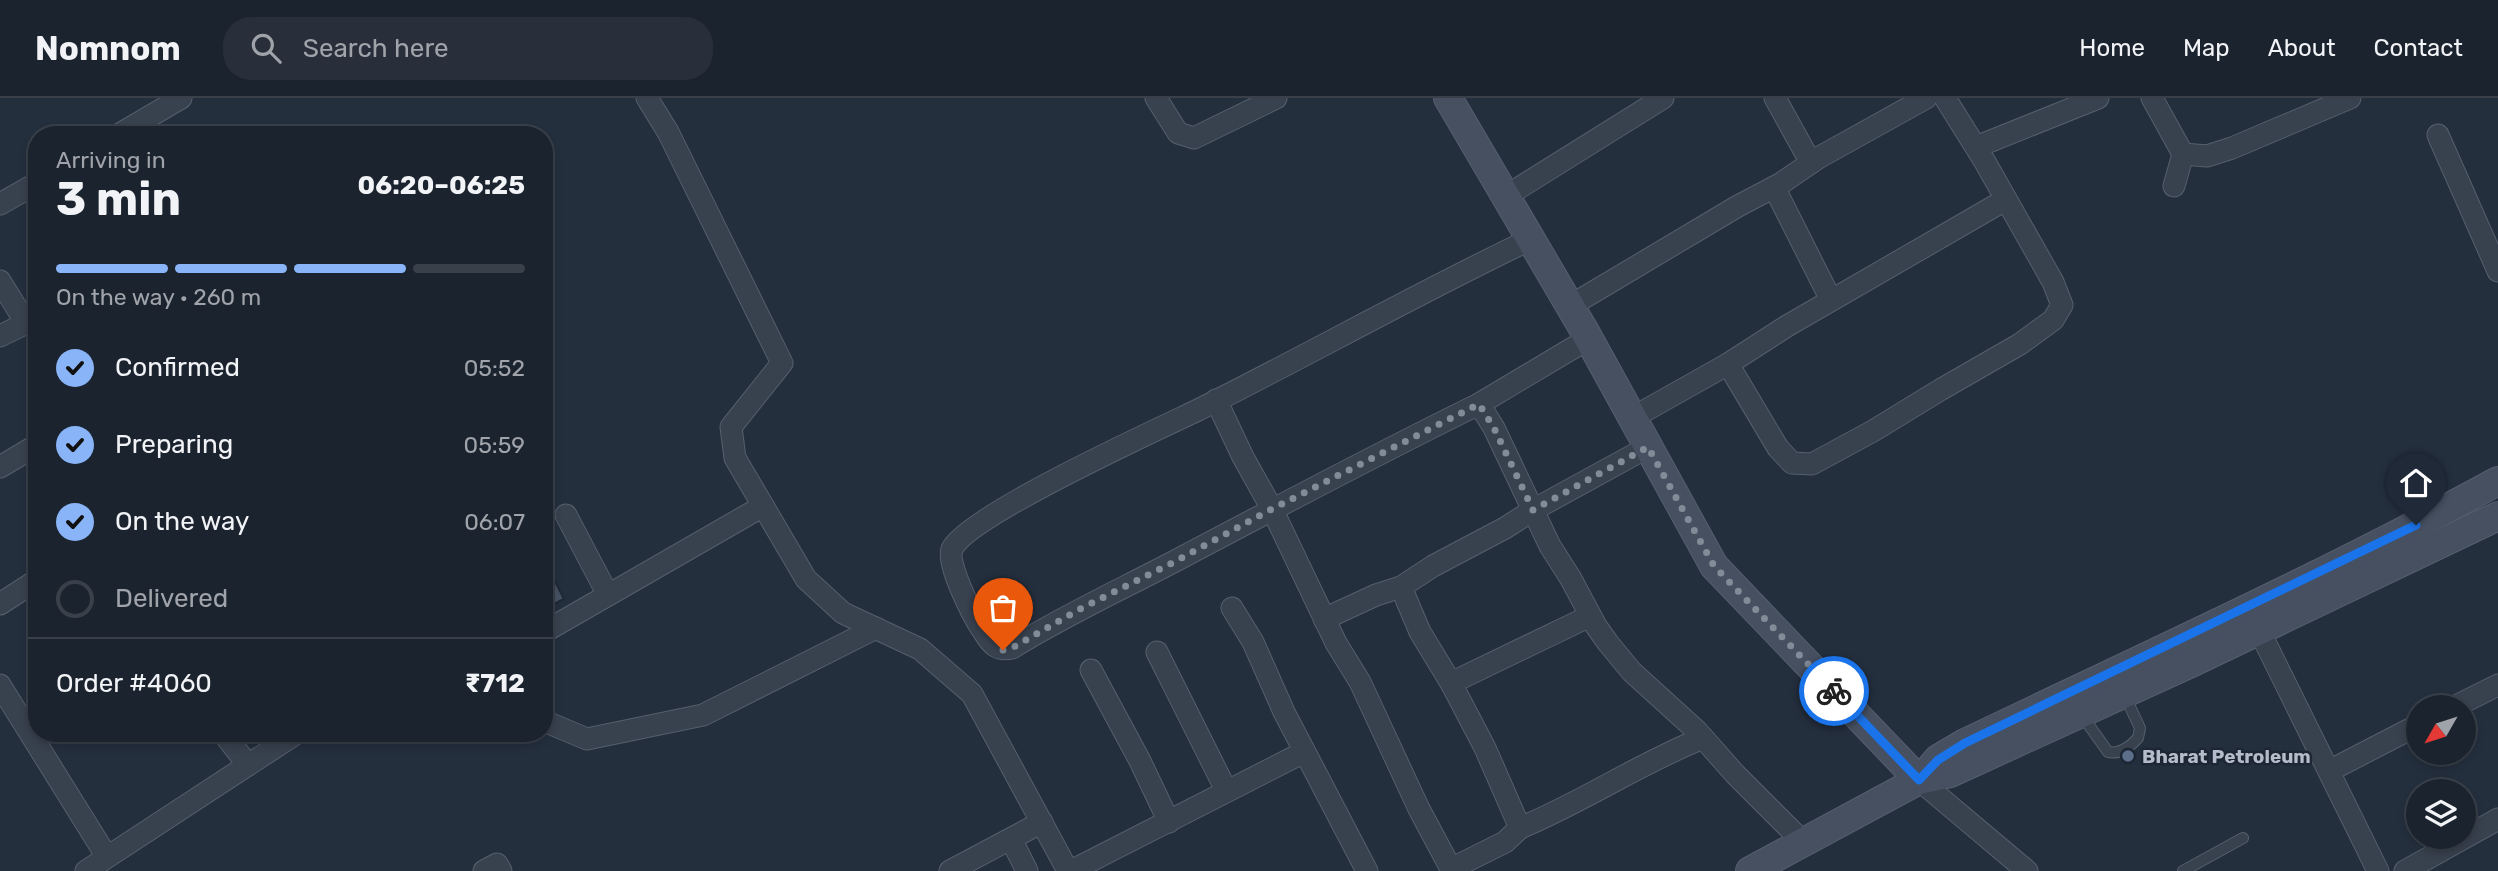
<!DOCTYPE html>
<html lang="en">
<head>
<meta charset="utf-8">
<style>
  body { margin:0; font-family:Rubik,sans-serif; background:#282f3a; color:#f1f3f6; height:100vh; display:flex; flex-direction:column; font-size:26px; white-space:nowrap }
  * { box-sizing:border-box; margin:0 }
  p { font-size:23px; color:#a0a4aa }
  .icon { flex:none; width:38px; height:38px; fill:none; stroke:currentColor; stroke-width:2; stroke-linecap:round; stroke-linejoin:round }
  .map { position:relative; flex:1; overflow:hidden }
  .details { position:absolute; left:28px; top:28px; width:525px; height:616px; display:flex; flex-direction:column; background:#1b232e; border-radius:28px; box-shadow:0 4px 10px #0003,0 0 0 2px #39404a }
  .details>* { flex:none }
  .needle { width:46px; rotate:231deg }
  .buttons { position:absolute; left:2406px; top:597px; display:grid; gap:14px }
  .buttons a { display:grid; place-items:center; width:70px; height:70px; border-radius:50%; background:#1b232e; box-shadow:0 4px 10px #0003,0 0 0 2px #39404a; font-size:35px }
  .pin { position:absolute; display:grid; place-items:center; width:60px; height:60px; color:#fff; margin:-72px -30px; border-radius:50% 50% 50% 0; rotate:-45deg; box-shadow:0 0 7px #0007 }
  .pin .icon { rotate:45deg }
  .courier { position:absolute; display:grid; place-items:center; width:70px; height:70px; margin:-35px; border:5px solid #1a73e8; border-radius:50%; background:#fff; color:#222; box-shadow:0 2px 9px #0007 }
  .summary em { font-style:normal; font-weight:700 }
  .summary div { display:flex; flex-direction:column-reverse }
  .summary { display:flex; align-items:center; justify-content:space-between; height:119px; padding:0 28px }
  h1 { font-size:46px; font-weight:700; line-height:52px }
  .bar { display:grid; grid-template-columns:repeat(4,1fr); gap:10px 7px; align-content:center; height:84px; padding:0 28px }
  .bar i { height:9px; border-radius:5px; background:#39404a }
  .bar .selected { background:#8ab4f8 }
  .bar p { grid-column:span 4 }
  .line { display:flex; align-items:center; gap:18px; padding:0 28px; border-top:2px solid #39404a }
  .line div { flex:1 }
  ol { padding:0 28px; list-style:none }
  li { display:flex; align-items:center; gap:21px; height:77px }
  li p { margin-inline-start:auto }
  li .icon { padding:7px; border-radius:50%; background:#8ab4f8; color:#111; stroke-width:4 }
  li:last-child { color:#a0a4aa }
  li i { width:38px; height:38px; border:4px solid #39404a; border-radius:50% }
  header { display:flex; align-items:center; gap:42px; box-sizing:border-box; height:98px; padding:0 35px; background:#1b232e; border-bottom:2px solid #39404a }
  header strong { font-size:33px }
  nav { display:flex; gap:38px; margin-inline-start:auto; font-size:24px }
  .search { width:490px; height:63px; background:#282f3a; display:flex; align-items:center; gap:18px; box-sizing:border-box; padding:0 24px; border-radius:28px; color:#a0a4aa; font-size:26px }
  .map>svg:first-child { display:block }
  .building { fill:#455162; stroke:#1f2835; stroke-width:2 }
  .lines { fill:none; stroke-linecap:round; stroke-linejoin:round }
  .lane-casing { stroke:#565f6c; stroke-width:12 }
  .street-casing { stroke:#565f6c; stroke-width:23 }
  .secondary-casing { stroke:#565f6c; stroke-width:30 }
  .lane { stroke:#38414e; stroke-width:10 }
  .street { stroke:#38414e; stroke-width:21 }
  .secondary { stroke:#465061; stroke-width:28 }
  .done { stroke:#828b98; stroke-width:7; stroke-dasharray:0 12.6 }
  .route { stroke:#1a73e8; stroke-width:9 }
  .service-dot { fill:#5c6f8a; stroke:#1d2633; stroke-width:2.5 }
  .labels { text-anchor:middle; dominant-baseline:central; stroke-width:5; stroke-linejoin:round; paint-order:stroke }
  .poi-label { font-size:19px; font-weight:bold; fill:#b4bcc9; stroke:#1d2633; text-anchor:start }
</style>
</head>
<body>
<header>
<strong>Nomnom</strong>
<div class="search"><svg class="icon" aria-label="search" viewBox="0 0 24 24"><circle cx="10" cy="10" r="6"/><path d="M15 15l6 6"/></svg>Search here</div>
<nav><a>Home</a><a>Map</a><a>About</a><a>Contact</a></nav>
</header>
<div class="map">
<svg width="2498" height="773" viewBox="0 0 2498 773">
  <rect width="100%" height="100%" fill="#242f3e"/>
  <path class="building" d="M 544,462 L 564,501 L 550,508 L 544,497 Z"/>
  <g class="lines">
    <g class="lane-casing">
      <g id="lane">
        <path d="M 2081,616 L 2108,654 C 2119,657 2131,648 2138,640 L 2140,630 L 2124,596"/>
        <path d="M 2183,773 L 2243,740"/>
      </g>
    </g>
    <g class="street-casing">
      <g id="street">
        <path d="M 647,0 L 668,34 L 782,265 L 731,329 L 735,360 L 806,481 L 843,515 L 920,551 L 972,596 L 1068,773"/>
        <path d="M 1156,0 L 1178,35 L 1194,40 L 1276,0"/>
        <path d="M 1775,0 L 1811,65"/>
        <path d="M 2152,0 L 2183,56 L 2174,88"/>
        <path d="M 118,37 L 181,0"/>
        <path d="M 2438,37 L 2498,173"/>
        <path d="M 1976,49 L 2098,0"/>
        <path d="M 2183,56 L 2207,58 L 2232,50 L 2350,0"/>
        <path d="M 1774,89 L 1831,202"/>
        <path d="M 1506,98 L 1663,0"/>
        <path d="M 0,106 L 37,85"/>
        <path d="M 0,183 L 26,225"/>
        <path d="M 1570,208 L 1738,108 L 1780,86 L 1818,60 L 1926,0"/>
        <path d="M 0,238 L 37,220"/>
        <path d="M 1588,241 L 1479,306 L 1494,330 L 1550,448 L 1571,481 L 1596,528 L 1608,545 L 1632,574 L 1697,633 L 1735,676 L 1803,744"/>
        <path d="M 1728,266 L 1778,350 L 1792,365 L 1812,366 L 1873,333 L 1940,292 L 2020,246 L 2053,222 L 2062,207 L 2053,184 L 1985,64 L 1945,0"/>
        <path d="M 1216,302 L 1243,359 L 1272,411 L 1336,545 L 1360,584 L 1419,711 L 1451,771 L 1505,744 L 1520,730"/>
        <path d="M 1479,306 C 1377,356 1277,409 1177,462 C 1122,491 1065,517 1012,550 C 994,554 990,543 981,530 C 972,516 946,465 952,451 C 968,418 1154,333 1196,313 C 1308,257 1418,195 1531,141"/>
        <path d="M 1632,320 L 1728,266 L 1787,228 L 2005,102"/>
        <path d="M 1648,349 L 1533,412 L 1505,430 L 1433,468 L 1401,489 L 1420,534 L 1451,585 L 1485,650 L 1520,730 C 1583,704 1640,665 1703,640"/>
        <path d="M 0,369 L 37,347"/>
        <path d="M 566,417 L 608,497"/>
        <path d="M 0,506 L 37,482"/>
        <path d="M 1232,510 L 1253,544 L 1284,614 L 1367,773"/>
        <path d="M 1324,521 L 1376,497 L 1401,489"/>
        <path d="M 2259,532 L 2378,773"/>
        <path d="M 544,534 L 763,408"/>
        <path d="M 1157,554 L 1226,692"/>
        <path d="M 1091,572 L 1140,663 L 1169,724"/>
        <path d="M 1451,585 L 1590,518"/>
        <path d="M 0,587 L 107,759"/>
        <path d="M 2454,609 L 2498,587"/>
        <path d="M 544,623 L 587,641 L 703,617 L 876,530"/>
        <path d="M 223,635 L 248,667"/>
        <path d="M 2329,673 L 2418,627"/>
        <path d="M 1919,682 L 2027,773"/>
        <path d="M 1011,741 L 1027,773"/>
        <path d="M 86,773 L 297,635"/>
        <path d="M 484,773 L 497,766 L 501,773"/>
        <path d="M 950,773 L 1042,724"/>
        <path d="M 1071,773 L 1304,654"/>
        <path d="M 2405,773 L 2498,721"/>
      </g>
    </g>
    <g class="secondary-casing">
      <g id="secondary">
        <path d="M 1448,0 L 1584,232 L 1714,468 L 1919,682"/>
        <path d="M 1926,675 L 1938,661 L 1965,645 C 2143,560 2324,478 2498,383"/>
        <path d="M 1750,773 L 1919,682 L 1950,675 L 2193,564 L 2498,418"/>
      </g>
    </g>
    <use href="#lane" class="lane"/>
    <use href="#street" class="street"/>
    <use href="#secondary" class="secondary"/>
  </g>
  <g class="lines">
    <path class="done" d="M 1003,552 L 1012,550 L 1080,511 L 1176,463 L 1272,411 L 1479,306 L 1494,330 L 1533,412 L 1648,349 L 1714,468 L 1834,593"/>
    <path class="route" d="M 1834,593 L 1919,682 L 1938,662 L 1965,645 L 2416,427"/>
  </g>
  <circle class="service-dot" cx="2128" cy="658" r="7"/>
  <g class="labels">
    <g class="poi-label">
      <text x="2142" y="658">Bharat Petroleum</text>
    </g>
  </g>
</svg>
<div class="buttons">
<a><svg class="needle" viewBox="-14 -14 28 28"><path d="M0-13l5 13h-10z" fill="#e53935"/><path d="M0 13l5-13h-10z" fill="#a0a4aa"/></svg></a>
<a><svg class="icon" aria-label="layers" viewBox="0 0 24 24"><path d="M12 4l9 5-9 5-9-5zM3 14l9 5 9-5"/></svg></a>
</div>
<div class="pin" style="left:1003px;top:552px;background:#ea580c"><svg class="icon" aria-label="bag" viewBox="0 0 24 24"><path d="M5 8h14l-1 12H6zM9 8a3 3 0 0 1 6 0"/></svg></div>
<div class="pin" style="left:2416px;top:427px;background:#1f2937"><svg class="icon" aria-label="home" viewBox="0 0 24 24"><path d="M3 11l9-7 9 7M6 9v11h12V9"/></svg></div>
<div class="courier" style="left:1834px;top:593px"><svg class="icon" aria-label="bike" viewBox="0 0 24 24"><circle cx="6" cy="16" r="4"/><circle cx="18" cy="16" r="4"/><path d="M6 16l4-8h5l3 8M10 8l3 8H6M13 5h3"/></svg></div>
<section class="details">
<div class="summary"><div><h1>3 min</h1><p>Arriving in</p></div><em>06:20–06:25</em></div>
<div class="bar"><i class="selected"></i><i class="selected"></i><i class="selected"></i><i></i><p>On the way · 260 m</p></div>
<ol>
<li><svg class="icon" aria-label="check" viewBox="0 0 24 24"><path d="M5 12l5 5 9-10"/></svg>Confirmed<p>05:52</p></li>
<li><svg class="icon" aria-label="check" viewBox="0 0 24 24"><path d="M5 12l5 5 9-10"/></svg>Preparing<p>05:59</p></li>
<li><svg class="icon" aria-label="check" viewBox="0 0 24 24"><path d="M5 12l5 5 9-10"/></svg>On the way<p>06:07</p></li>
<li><i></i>Delivered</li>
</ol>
<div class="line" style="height:91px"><div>Order #4060</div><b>₹712</b></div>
</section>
</div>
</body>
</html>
